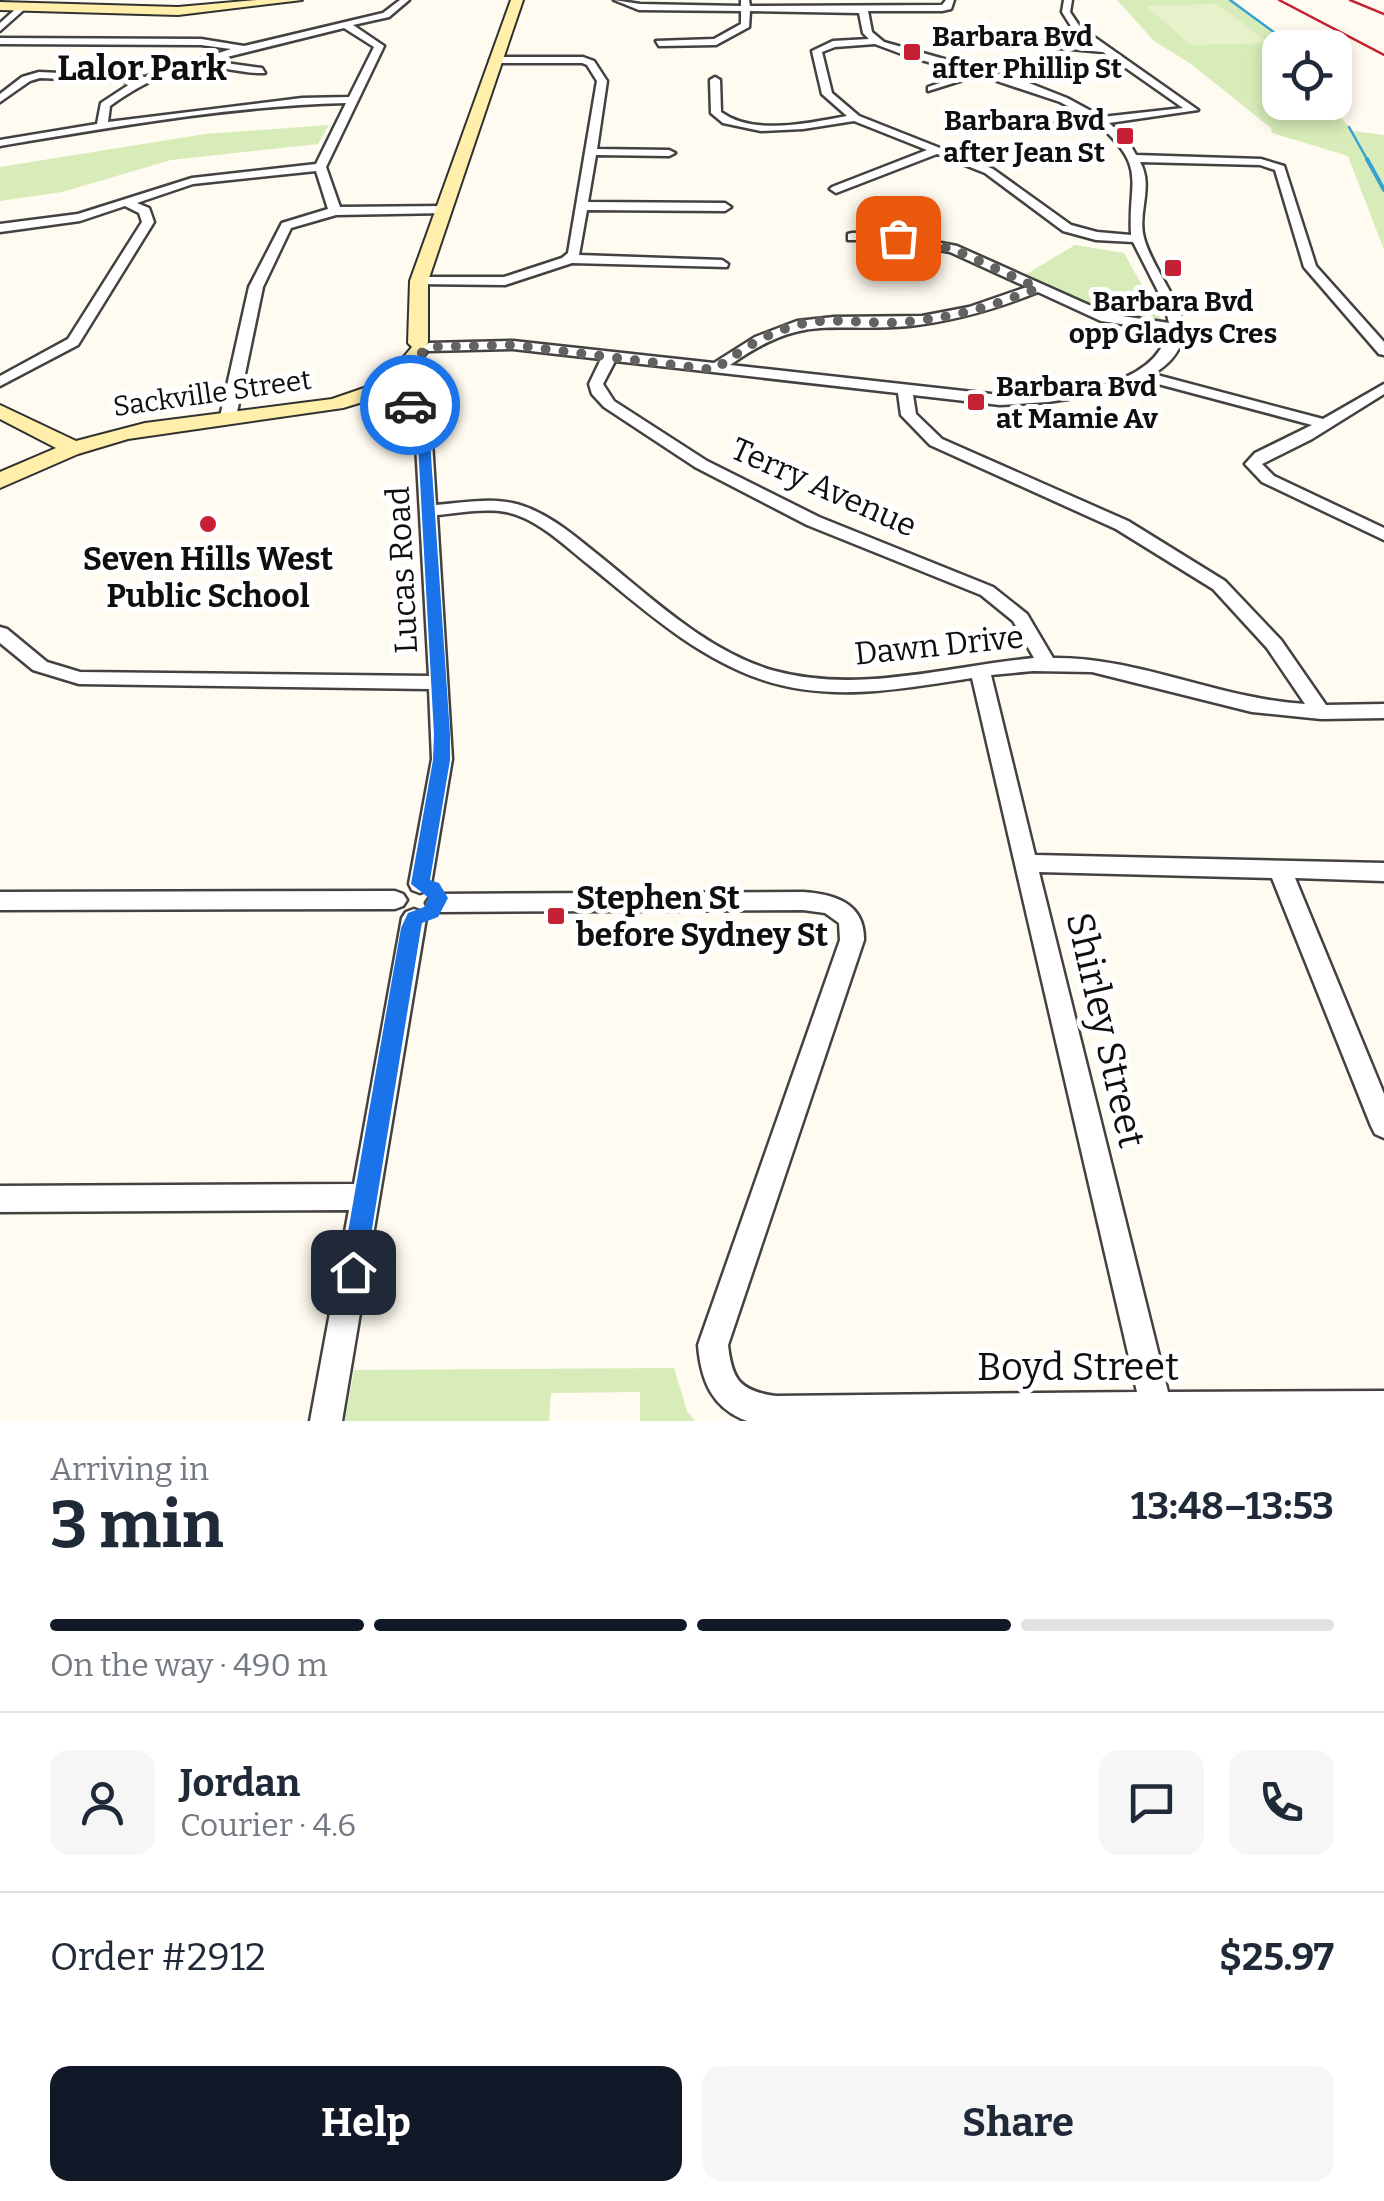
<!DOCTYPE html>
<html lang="en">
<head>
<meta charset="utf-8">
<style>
  body { margin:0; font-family:Bitter,serif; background:#f6f6f7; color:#1f2937; height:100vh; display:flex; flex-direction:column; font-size:38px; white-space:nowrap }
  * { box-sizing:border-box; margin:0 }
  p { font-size:32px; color:#747a83 }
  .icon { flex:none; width:55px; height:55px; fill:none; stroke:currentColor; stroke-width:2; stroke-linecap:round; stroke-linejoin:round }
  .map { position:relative; height:1421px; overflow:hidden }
  .side { display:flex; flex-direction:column; background:#fff; flex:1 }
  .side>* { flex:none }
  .controls { position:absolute; left:1262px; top:30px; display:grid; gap:20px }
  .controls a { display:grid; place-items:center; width:90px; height:90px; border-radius:20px; background:#fff; box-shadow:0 5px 15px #0003; font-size:50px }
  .pin { position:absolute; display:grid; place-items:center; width:85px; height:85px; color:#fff; margin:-42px; border-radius:20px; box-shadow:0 5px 15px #0006 }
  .courier { position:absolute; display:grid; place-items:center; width:100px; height:100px; margin:-50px; border:8px solid #1a73e8; border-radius:50%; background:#fff; color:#222; box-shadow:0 2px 12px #0007 }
  .summary em { font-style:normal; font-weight:700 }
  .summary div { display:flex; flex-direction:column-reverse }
  .summary { display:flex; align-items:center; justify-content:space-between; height:170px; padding:0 50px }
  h1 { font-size:65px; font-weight:700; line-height:75px }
  .bar { display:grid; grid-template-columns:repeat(4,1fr); gap:15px 10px; align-content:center; height:120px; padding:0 50px }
  .bar i { height:12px; border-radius:8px; background:#e0e1e3 }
  .bar .on { background:#111827 }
  .bar p { grid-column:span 4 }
  .line { display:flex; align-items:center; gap:25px; padding:0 50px; border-top:2px solid #e0e1e3 }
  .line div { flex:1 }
  .round { display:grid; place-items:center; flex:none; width:105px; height:105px; border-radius:20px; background:#f6f6f7 }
  .action { display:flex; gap:20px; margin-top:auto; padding:20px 50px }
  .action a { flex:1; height:115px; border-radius:20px; background:#111827; color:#fff; font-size:40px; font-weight:700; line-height:115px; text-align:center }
  .action a+a { background:#f6f6f7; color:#1f2937 }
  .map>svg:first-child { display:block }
  .green { fill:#d7ecb8 }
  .pitch { fill:#e7f2ca }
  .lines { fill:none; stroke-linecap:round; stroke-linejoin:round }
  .stream-far1 { stroke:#36a1d3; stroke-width:2.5 }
  .stream { stroke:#36a1d3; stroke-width:4 }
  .street-casing { stroke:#424242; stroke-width:5 }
  .secondary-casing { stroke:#313131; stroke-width:4 }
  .street { fill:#fff; fill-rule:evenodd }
  .secondary { fill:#ffefab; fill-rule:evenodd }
  .rail { stroke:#c62034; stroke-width:2.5 }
  .route { fill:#1a73e8 }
  .done { stroke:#63625e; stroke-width:10; stroke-dasharray:0 18 }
  .poi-dot { fill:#c62034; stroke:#fff; stroke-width:4 }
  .labels { text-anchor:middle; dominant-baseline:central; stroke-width:10; stroke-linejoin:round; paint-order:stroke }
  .far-poi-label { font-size:28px; font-weight:bold; fill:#0f0f0f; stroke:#fff; text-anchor:start }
  .far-street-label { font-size:28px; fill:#0f0f0f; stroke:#fff }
  .street-label { font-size:32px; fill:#0f0f0f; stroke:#fff }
  .poi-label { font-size:32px; font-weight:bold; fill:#0f0f0f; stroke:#fff }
  .far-district-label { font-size:35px; font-weight:bold; fill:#0f0f0f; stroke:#fff }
  .near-street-label { font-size:38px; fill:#0f0f0f; stroke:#fff }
</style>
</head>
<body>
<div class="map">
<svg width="1384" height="1421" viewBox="0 0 1384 1421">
  <rect width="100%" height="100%" fill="#fffbf0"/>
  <g class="green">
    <path d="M 1117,0 L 1230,0 L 1275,33 L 1285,47 L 1280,48 L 1280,102 L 1327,103 L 1353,131 L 1384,135 L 1384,250 L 1348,156 L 1272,133 L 1271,128 L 1191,64 L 1154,41 Z"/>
    <path d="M 329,125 L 318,144 L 171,160 L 62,192 L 0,201 L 0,167 L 205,134 Z"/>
    <path d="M 1075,245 L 1124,253 L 1162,321 C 1108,313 1074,300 1025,275 Z"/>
    <path d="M 674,1368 L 687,1411 L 695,1421 L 640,1421 L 640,1392 L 551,1393 L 549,1421 L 345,1421 L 354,1370 Z"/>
  </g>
  <path class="pitch" d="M 1217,4 L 1269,43 L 1191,45 L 1146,6 Z"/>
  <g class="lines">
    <g class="stream-far1">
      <path d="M 1230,0 L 1275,33 L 1285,48"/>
      <path d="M 1349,127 L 1368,161"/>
    </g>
    <path class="stream" d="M 1367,159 L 1384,190"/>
    <g class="street-casing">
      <g id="street">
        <path d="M 400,0 L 409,0 L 389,17 L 353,25 L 384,46 L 326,167 L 340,207 L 444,206 L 448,207 L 448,213 L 336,215 L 291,228 L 263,287 L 236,417 L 228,422 L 220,417 L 249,287 L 282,223 L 328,209 L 316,171 L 193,184 L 137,203 L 149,208 L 154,222 L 78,345 L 0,386 L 0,376 L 68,339 L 142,222 L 139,213 L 125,206 L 80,221 L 0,232 L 0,224 L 78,214 L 192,178 L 316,164 L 346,103 C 230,106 114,127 0,146 L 0,140 L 97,124 L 101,103 L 133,82 L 40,78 L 30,81 L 0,102 L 0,94 L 22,77 L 39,72 L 145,77 L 231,49 L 201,45 L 0,44 L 0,38 L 201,39 L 244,46 L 383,13 ZM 344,28 L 374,47 L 349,97 L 302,98 L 108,122 L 110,106 C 130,91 178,63 203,66 C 224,67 245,74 265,73 L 262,68 L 211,61 Z"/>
        <path d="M 614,0 L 640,4 L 741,6 L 741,0 L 749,0 L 750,6 L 942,5 L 946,0 L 954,0 L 951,9 L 942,11 L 868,11 L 872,32 L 884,42 L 1029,83 L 1067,98 L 1102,117 L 1183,108 L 1103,52 L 995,42 L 1000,39 L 1094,45 L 1074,31 L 1062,12 L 1064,0 L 1072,0 L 1070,12 L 1080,27 L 1198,110 L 1109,123 L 1127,139 L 1136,155 L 1261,159 L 1284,166 L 1316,266 L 1384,342 L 1384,355 L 1379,354 L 1304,267 L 1275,170 L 1260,165 L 1140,162 C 1154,187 1137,212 1144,238 C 1156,284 1219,334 1153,374 L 1323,419 L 1384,384 L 1384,394 L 1312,439 L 1262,464 L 1274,476 L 1384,528 L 1384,540 L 1262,482 L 1245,464 L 1255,453 L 1312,425 L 1143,380 L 1107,393 L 1048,402 L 1000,405 L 913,395 L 916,414 L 942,439 L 1128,521 L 1225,581 L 1281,640 L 1326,705 L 1384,704 L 1384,718 L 1321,719 L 1252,712 L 1092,672 L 1033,671 L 991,675 L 1035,855 L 1384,863 L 1384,881 L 1295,878 L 1384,1094 L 1384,1138 L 1375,1134 L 1371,1126 L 1272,878 L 1039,872 L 1168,1392 L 1384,1391 L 1384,1421 L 747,1421 C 712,1408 701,1381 698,1345 L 840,940 L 839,923 L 825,913 L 803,910 L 438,912 L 430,909 L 426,903 L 430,897 L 438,894 L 803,892 C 834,894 865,903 864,940 L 728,1345 C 732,1380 740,1391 776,1396 L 1137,1392 L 972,678 C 902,689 829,703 760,679 C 694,656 642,608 589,565 C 565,546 537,518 506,512 C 483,508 459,513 437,515 L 452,759 L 431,884 L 428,890 L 420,893 L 412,890 L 409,884 L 432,759 L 429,689 L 79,684 L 33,670 L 0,643 L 0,627 L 7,629 L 47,662 L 80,672 L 429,676 L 415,426 L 408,409 L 375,394 L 373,391 L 380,387 L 422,406 L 431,426 L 436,505 C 461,503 488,498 512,503 C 545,510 572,534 597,554 C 651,597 707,652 775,671 C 860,694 949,666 1034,658 L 1013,621 L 981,595 L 807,525 L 695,467 L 604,407 L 592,394 L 589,384 L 601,359 L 513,349 L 429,351 L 422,347 L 429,343 L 513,341 L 714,363 L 755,337 L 797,321 L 834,317 L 922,316 L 969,307 L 1027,287 L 950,252 L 883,240 L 848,240 L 848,234 L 852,233 L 883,232 L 957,246 L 1109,314 L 1169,323 L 1164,303 L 1133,242 L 1096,240 L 1063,231 L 985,173 L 937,154 L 836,193 L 830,189 L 832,187 L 927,150 L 854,121 L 803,129 L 761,131 L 723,123 L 711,113 L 710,80 L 715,77 L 720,80 L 721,112 C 754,136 809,123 847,116 L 822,94 L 812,51 L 833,41 L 869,39 L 863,33 L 859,13 L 750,11 L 749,27 L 716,45 L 659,46 L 656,41 L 714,39 L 741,24 L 741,11 L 639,10 ZM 875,44 L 907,56 L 968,73 L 928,87 L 928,91 L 979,75 L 1060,102 L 1090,118 L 1021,129 L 1026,132 L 1098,124 C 1148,169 1128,178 1131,235 L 1097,232 L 1071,225 L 993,169 L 859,116 L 832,93 L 822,52 L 835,47 ZM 1038,292 L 1101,321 L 1168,331 C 1154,393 1051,395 1000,395 L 730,365 C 805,312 828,333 909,326 C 954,321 996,309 1038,292 ZM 615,361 L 898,393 L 901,415 L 930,445 L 1116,529 L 1213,589 L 1267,648 L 1305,704 C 1219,699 1139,657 1053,658 L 1027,614 L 993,587 L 819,517 L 707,461 L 614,401 L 603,384 Z"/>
        <path d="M 20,5 L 27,7 L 0,31 L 0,23 Z"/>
        <path d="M 583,57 L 594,61 L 607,81 L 597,149 L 669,150 L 675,153 L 669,156 L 596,155 L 588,202 L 725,203 L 731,207 L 725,211 L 587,210 L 579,255 L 722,260 L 728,264 L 727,267 L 572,263 L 505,285 L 414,284 L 412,281 L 419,277 L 504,277 L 562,258 L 568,253 L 597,81 L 587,65 L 582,63 L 495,63 L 490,60 L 495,57 Z"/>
        <path d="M 395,891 L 403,894 L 407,900 L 403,906 L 395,909 L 0,910 L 0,892 Z"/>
        <path d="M 414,909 L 422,912 L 426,918 L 342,1421 L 310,1421 L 349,1210 L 0,1212 L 0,1186 L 354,1184 L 402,918 L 406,912 Z"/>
      </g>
    </g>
    <g class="secondary-casing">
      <g id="secondary">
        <path d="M 257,0 L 302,0 L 178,15 L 0,10 L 0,2 L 178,7 Z"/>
        <path d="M 511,0 L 523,0 L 428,281 L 428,343 L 423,348 L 427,352 L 407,380 L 379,397 L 343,408 L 128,439 L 78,454 L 0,488 L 0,472 L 56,448 L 0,419 L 0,405 L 76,441 L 145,423 L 332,399 L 364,388 L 392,371 L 412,347 L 408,343 L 410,281 Z"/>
      </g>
    </g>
    <use href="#street" class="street"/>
    <use href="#secondary" class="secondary"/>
    <g class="rail">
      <path d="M 1279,0 L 1384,55"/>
      <path d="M 1350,0 L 1384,14"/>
    </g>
  </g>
  <path class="route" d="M 410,401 L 424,408 L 429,426 L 450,734 L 450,760 L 430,880 L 439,883 L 448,898 L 438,917 L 422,923 L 421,928 L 365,1272 L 361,1280 L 353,1283 L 345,1280 L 341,1272 L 401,928 L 408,913 L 424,907 L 429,898 L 411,884 L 433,760 L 434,734 L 417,426 L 413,413 L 404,405 Z"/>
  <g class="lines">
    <path class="done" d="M 410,405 L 380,391 C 401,378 412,359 429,347 L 513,345 L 714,370 C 744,348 773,328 811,322 C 841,318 873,325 904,322 C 953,318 994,306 1038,288 L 953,249 L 898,238"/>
  </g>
  <g class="poi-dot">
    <rect x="902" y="42" width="20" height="20" rx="5"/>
    <rect x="1115" y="126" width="20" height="20" rx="5"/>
    <rect x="1163" y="258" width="20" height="20" rx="5"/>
    <rect x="966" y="392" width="20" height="20" rx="5"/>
    <circle cx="208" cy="524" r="10"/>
    <rect x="546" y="906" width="20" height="20" rx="5"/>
  </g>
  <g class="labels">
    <g class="far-poi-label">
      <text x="932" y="36">Barbara Bvd<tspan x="932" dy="32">after Phillip St</tspan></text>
      <text x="1105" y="120" text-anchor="end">Barbara Bvd<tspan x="1105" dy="32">after Jean St</tspan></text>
      <text x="1173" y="301" text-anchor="middle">Barbara Bvd<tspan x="1173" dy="32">opp Gladys Cres</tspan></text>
      <text x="996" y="386">Barbara Bvd<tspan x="996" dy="32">at Mamie Av</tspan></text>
    </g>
    <g class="far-street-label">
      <text transform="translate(212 393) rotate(-8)">Sackville Street</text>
    </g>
    <g class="street-label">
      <text transform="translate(824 487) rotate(24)">Terry Avenue</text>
      <text transform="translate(402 570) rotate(-93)">Lucas Road</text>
      <text transform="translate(939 645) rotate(-6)">Dawn Drive</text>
    </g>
    <g class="poi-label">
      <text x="208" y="559">Seven Hills West<tspan x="208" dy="37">Public School</tspan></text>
      <text x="576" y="898" text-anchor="start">Stephen St<tspan x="576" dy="37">before Sydney St</tspan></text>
    </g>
    <g class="far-district-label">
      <text x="142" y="68">Lalor Park</text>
    </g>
    <g class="near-street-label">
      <text transform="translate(1106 1030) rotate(77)">Shirley Street</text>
      <text x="1078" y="1367">Boyd Street</text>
    </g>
  </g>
</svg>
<div class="controls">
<a><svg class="icon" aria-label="locate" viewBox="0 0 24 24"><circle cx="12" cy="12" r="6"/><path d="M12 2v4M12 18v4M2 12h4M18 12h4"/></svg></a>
</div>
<div class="pin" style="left:898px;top:238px;background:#ea580c"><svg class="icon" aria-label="bag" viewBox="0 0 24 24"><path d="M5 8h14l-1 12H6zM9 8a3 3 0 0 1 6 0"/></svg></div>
<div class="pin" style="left:353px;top:1272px;background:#1f2937"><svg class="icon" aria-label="home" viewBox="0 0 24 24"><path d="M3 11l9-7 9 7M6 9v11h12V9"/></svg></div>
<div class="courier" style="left:410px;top:405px"><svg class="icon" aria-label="car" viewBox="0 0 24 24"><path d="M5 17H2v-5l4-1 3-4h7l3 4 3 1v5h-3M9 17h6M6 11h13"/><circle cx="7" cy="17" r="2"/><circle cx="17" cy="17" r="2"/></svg></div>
</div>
<section class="side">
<div class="summary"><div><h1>3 min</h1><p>Arriving in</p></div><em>13:48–13:53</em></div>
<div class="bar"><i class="on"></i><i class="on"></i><i class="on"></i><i></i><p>On the way · 490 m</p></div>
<div class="line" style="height:180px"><a class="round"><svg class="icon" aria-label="person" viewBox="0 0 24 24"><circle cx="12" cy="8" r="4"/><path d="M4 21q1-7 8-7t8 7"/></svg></a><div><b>Jordan</b><p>Courier · 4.6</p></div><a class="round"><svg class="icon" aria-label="chat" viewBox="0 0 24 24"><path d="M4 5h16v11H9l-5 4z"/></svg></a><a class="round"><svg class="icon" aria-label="phone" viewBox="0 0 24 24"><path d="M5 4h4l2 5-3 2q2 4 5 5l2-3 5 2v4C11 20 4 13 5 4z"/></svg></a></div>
<div class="line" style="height:130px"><div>Order #2912</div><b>$25.97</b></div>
<div class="action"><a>Help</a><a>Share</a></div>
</section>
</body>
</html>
